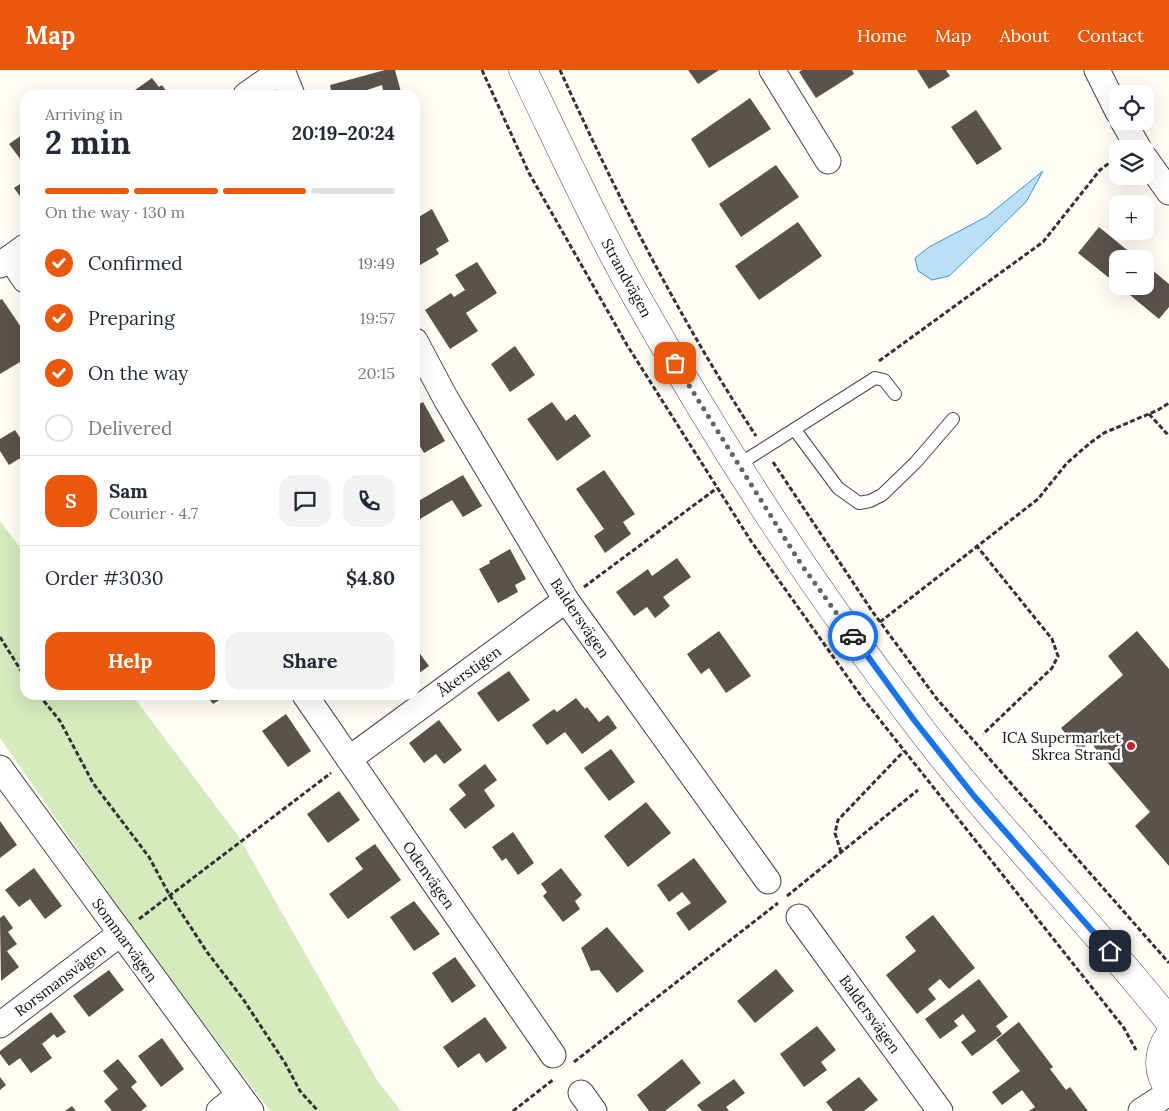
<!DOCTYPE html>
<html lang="en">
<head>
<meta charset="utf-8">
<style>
  body { margin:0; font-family:Lora,serif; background:#f2f2f3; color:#1f2937; height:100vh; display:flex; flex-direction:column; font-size:19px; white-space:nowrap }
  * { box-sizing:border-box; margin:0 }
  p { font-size:16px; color:#747a83 }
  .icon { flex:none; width:28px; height:28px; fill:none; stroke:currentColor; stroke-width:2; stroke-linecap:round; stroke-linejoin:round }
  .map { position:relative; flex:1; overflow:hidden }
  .sheet { position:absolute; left:20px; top:20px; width:400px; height:610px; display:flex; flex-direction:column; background:#fff; border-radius:15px; box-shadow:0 5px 20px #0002 }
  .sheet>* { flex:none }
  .controls { position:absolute; left:1109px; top:15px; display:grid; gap:10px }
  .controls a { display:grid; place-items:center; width:45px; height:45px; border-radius:10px; background:#fff; box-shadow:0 5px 20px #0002; font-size:25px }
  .pin { position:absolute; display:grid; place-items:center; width:42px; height:42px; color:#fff; margin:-21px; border-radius:10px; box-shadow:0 2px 8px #0006 }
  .courier { position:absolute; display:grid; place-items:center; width:50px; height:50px; margin:-25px; border:4px solid #1a73e8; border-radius:50%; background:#fff; color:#222; box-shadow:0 1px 6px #0007 }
  .headline em { font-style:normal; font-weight:700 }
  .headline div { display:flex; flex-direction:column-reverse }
  .headline { display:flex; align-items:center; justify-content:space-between; height:85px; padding:0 25px }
  h1 { font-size:32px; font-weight:700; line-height:38px }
  .bar { display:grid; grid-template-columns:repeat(4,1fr); gap:8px 5px; align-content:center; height:60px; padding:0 25px }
  .bar i { height:6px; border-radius:4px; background:#e0e1e3 }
  .bar .on { background:#ea580c }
  .bar p { grid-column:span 4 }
  .line { display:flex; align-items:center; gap:12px; padding:0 25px; border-top:1px solid #e0e1e3 }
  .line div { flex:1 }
  .round { display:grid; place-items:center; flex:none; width:52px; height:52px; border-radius:15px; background:#f2f2f3 }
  ol { padding:0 25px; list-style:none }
  li { display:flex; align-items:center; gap:15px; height:55px }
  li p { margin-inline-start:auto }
  li .icon { padding:5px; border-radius:50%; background:#ea580c; color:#fff; stroke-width:4 }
  li:last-child { color:#747a83 }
  li i { width:28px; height:28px; border:2px solid #e0e1e3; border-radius:50% }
  .cta { display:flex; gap:10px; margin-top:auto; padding:10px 25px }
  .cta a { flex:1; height:58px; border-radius:15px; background:#ea580c; color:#fff; font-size:20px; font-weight:700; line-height:58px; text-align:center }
  .cta a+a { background:#f2f2f3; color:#1f2937 }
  header { display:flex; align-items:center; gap:30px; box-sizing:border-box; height:70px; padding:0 25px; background:#ea580c; color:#fff }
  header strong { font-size:24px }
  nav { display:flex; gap:28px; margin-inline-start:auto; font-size:18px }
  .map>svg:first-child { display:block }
  .green { fill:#d5ebbd }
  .water { fill:#b9e0f7; stroke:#3f96cf }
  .building { fill:#5a524d }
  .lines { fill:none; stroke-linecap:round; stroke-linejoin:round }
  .service-casing { stroke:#444; stroke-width:14 }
  .minor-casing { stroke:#444; stroke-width:27 }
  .tertiary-casing { stroke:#444; stroke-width:29 }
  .path { stroke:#333; stroke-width:3; stroke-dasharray:5 2.5; stroke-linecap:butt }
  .service { stroke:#fff; stroke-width:12 }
  .minor { stroke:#fff; stroke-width:25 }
  .tertiary { stroke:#fff; stroke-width:28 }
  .done { stroke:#646461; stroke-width:5; stroke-dasharray:0 9 }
  .route { stroke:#1a73e8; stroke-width:6 }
  .poi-dot { fill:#c4262e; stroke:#fff; stroke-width:2 }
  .labels { text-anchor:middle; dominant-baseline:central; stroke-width:5; stroke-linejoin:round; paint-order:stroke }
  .street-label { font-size:15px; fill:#111; stroke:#fff }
  .poi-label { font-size:15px; fill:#111; stroke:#fff; text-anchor:end }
</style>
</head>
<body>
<header>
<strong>Map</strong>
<nav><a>Home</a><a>Map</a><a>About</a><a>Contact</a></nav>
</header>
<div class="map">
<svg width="1169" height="1041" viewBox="0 0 1169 1041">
  <rect width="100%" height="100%" fill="#fffdf5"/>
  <path class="green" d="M 0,451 L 25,484 L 25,625 L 132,625 L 239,767 L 377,1010 L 401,1041 L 270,1041 L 136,863 L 0,668 Z"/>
  <path class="water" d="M 1043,101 L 1026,132 L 992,165 L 949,206 L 932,210 L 918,201 L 915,188 L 929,177 L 986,147 Z"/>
  <g class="building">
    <path d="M 385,0 L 395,0 L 401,22 L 405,21 L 406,25 L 384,25 L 382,15 L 352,25 L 332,25 L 330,15 Z"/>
    <path d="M 688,0 L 719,0 L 698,14 Z"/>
    <path d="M 802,0 L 852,0 L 854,4 L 816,28 L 799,2 Z"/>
    <path d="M 917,0 L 946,0 L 950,6 L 929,19 Z"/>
    <path d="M 152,8 L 159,17 L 162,15 L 169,25 L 138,25 L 135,20 Z"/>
    <path d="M 750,28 L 771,59 L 709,98 L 691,69 Z"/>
    <path d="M 976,40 L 1002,79 L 977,95 L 951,57 Z"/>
    <path d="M 25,63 L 25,87 L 21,90 L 9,74 Z"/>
    <path d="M 776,95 L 799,127 L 741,167 L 719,134 Z"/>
    <path d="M 23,112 L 25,113 L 25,133 L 14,118 Z"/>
    <path d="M 432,139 L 449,171 L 436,179 L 439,184 L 415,198 L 415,144 L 417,148 Z"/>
    <path d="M 798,152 L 822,186 L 759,230 L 735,196 Z"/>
    <path d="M 1099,157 L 1138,189 L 1118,189 L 1118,215 L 1078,183 Z"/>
    <path d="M 477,192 L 497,223 L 466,243 L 478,261 L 450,279 L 425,240 L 451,223 L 454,227 L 465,220 L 455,205 Z"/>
    <path d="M 1145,194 L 1169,214 L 1169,237 L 1159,249 L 1119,216 L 1145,216 Z"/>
    <path d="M 2,229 L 25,263 L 25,289 L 0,304 L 0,230 Z"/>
    <path d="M 515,276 L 535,305 L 510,322 L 491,294 Z"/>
    <path d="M 423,332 L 445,371 L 424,383 L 418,373 L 415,375 L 415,336 Z"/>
    <path d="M 552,332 L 566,351 L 575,344 L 591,366 L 557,391 L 527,349 Z"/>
    <path d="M 15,360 L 21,369 L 25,366 L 25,385 L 9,395 L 0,381 L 0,369 Z"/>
    <path d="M 604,400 L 635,444 L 623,452 L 631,464 L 605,483 L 594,466 L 604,459 L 576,419 Z"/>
    <path d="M 463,405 L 482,436 L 463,447 L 452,430 L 420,449 L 415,440 L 415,433 Z"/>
    <path d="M 510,479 L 526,509 L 515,515 L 518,522 L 498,533 L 479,499 L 490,493 L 489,491 Z"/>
    <path d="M 677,488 L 691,507 L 663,527 L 670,536 L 655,548 L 647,537 L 634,546 L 616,522 L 648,499 L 652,506 Z"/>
    <path d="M 719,561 L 751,606 L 726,623 L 709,598 L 701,604 L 687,584 Z"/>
    <path d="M 1137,561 L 1169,599 L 1169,796 L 1135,756 L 1150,742 L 1090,672 L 1080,681 L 1061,658 L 1123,605 L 1108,586 Z"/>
    <path d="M 415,577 L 429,596 L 415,606 Z"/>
    <path d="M 509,601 L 530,630 L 498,652 L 477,623 Z"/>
    <path d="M 415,607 L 420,614 L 415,618 Z"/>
    <path d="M 206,625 L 227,625 L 213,634 Z"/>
    <path d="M 576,628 L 585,639 L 587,637 L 599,652 L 608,645 L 617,658 L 582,684 L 565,662 L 547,675 L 532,655 L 554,639 L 557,642 Z"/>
    <path d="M 286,644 L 311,681 L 288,697 L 262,661 Z"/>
    <path d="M 439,650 L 462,680 L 444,694 L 436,684 L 424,693 L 409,673 Z"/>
    <path d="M 611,679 L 635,712 L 609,731 L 584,698 Z"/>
    <path d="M 485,694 L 497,710 L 484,720 L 495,736 L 465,759 L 449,739 L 466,725 L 458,715 Z"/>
    <path d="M 339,721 L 360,750 L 328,773 L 307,744 Z"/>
    <path d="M 646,732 L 671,763 L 628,797 L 604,766 Z"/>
    <path d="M 0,751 L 17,775 L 0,788 Z"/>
    <path d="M 513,762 L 534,793 L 518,805 L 506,788 L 502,791 L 492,777 Z"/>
    <path d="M 375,774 L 401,810 L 348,849 L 329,824 L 363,799 L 355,788 Z"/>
    <path d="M 694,788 L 727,832 L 689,861 L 676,843 L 691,833 L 682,822 L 669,832 L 657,815 Z"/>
    <path d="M 34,798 L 62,836 L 45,849 L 30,829 L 19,837 L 5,820 Z"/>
    <path d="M 561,798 L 582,825 L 575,831 L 580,839 L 563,852 L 543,826 L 547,822 L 541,814 Z"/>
    <path d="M 414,831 L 440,864 L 414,881 L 390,847 Z"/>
    <path d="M 4,845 L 13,858 L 8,862 L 17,874 L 7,881 L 19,897 L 1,911 L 0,848 Z"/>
    <path d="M 933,845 L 975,898 L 949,919 L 940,909 L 928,919 L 936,929 L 917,944 L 886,905 L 916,881 L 905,867 Z"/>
    <path d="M 607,857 L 644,901 L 617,923 L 599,900 L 591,901 L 581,878 Z"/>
    <path d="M 455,887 L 476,916 L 452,933 L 432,903 Z"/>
    <path d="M 776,899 L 794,921 L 755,953 L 737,931 Z"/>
    <path d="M 109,900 L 124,920 L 89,947 L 73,926 Z"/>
    <path d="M 979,909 L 1008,947 L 996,956 L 1002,964 L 972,986 L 961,972 L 976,961 L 963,944 L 954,951 L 958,956 L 940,969 L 925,949 Z"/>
    <path d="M 51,942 L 66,962 L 57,968 L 54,964 L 42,974 L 52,988 L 31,1003 L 20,988 L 9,996 L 0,984 L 0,981 Z"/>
    <path d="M 485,947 L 507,978 L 486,993 L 479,983 L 458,998 L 443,977 Z"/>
    <path d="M 1019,952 L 1053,997 L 1050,999 L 1066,1020 L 1070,1017 L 1088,1041 L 1029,1041 L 1035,1037 L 1022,1020 L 1002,1035 L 992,1022 L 1020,1001 L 996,970 Z"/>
    <path d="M 817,956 L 836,980 L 821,992 L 827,1000 L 804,1017 L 780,984 Z"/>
    <path d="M 162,968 L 184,999 L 161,1017 L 138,986 Z"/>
    <path d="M 118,989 L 137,1012 L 131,1017 L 147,1036 L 141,1041 L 112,1041 L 104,1031 L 118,1019 L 103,1001 Z"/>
    <path d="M 682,989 L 701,1013 L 665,1041 L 649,1041 L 637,1025 Z"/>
    <path d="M 0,1007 L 6,1015 L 0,1020 Z"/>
    <path d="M 859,1007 L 878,1030 L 864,1041 L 833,1041 L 826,1032 Z"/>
    <path d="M 734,1009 L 745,1023 L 726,1037 L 729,1041 L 702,1041 L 697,1035 Z"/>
    <path d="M 72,1036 L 76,1041 L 65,1041 Z"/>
  </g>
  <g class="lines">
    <g class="service-casing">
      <g id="service">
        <path d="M 795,360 L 838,418 L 859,433 L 870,431 L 882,425 L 916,392 L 953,349"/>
        <path d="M 738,395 L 875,308 L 884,310 L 895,324"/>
      </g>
    </g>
    <g class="minor-casing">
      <g id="minor">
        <path d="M 282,0 L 292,25"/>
        <path d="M 772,0 L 828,91"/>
        <path d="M 1097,0 L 1118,42"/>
        <path d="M 246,25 L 282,0"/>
        <path d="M 1123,51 L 1139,79"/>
        <path d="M 1145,88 L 1169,122"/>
        <path d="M 10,188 L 25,210"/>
        <path d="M 0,195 L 25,177"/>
        <path d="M 415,271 L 446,329 L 566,530 L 768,811"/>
        <path d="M 305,625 L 553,985"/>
        <path d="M 349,689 L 566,530"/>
        <path d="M 0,698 L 251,1041"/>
        <path d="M 799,847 L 940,1041"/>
        <path d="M 0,955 L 121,863"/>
        <path d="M 581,1023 L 594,1041"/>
        <path d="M 219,1041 L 239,1025"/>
        <path d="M 1141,1041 L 1169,1023"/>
      </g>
    </g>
    <g class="tertiary-casing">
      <g id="tertiary">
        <path d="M 523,0 C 561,78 597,158 640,233 C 722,378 813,518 914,650 C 993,755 1087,848 1169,951"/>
        <path d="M 1169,966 C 1157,983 1157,1002 1169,1019"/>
      </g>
    </g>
    <g class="path">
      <path d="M 482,0 L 529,103 L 627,275 L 751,471 L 861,626 L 1124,958 L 1136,980"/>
      <path d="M 560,0 C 617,126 680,250 756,366"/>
      <path d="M 879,291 L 1043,172 L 1100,100 L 1117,87"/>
      <path d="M 1149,344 L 1169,366"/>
      <path d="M 773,392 L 872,541 L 937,629 L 1169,893"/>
      <path d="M 976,475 L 1052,569 L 1058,586 L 1052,598 L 983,664"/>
      <path d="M 584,517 L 717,418"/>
      <path d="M 880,552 L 1038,429 L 1067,393 L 1090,373 L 1104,363 L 1158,340 L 1169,333"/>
      <path d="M 0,567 L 25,607"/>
      <path d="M 39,625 L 60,651 L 93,713 L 149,787 L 169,824 L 207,882 L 243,929 L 285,993 L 300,1021 L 318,1041"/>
      <path d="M 841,782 L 835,763 L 838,750 L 904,681"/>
      <path d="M 787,826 L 918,720"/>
      <path d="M 139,849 L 331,703"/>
      <path d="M 574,992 L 778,833"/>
      <path d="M 513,1041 L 554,1009"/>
    </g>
    <use href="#service" class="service"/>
    <use href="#minor" class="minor"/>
    <use href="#tertiary" class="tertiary"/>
  </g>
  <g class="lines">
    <path class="done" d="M 675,293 L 801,494 L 853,566"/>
    <path class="route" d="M 853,566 L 914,650 L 974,726 L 1110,881"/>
  </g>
  <circle class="poi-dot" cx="1131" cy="676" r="5"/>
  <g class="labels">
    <g class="street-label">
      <text transform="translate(627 208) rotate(61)">Strandvägen</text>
      <text transform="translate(580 548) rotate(56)">Baldersvägen</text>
      <text transform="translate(469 601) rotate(-36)">Åkerstigen</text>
      <text transform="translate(429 805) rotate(55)">Odenvägen</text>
      <text transform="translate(125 870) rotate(54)">Sommarvägen</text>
      <text transform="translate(60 910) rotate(-37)">Rorsmansvägen</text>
      <text transform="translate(870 944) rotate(54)">Baldersvägen</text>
    </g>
    <g class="poi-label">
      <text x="1121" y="667">ICA Supermarket<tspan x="1121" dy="17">Skrea Strand</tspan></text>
    </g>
  </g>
</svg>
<div class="controls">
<a><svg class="icon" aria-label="locate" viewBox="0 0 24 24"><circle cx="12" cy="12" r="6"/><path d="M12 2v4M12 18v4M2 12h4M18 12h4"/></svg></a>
<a><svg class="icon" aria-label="layers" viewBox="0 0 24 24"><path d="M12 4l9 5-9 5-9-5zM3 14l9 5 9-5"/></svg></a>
<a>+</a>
<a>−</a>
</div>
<div class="pin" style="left:675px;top:293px;background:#ea580c"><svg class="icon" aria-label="bag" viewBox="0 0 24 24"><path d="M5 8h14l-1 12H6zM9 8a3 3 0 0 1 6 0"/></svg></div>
<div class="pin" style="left:1110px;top:881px;background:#1f2937"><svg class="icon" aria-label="home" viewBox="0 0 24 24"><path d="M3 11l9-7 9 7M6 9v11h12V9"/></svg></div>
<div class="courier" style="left:853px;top:566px"><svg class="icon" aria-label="car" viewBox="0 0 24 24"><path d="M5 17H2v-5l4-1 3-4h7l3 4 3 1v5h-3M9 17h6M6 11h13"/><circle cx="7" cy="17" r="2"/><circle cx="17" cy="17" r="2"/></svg></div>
<section class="sheet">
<div class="headline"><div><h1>2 min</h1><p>Arriving in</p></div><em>20:19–20:24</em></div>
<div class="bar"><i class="on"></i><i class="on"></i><i class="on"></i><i></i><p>On the way · 130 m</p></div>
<ol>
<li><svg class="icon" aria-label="check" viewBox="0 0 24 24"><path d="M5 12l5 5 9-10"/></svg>Confirmed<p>19:49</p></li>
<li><svg class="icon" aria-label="check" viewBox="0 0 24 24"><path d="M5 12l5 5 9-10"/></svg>Preparing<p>19:57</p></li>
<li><svg class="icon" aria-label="check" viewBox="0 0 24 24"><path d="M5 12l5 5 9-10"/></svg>On the way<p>20:15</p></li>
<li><i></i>Delivered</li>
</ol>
<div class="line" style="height:90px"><b class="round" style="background:#ea580c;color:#fff">S</b><div><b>Sam</b><p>Courier · 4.7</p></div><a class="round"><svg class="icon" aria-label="chat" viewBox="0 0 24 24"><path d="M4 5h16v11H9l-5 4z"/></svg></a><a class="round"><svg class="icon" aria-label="phone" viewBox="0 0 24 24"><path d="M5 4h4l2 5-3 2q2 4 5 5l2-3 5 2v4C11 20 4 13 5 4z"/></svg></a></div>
<div class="line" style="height:65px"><div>Order #3030</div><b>$4.80</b></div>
<div class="cta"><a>Help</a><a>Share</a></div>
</section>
</div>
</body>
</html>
